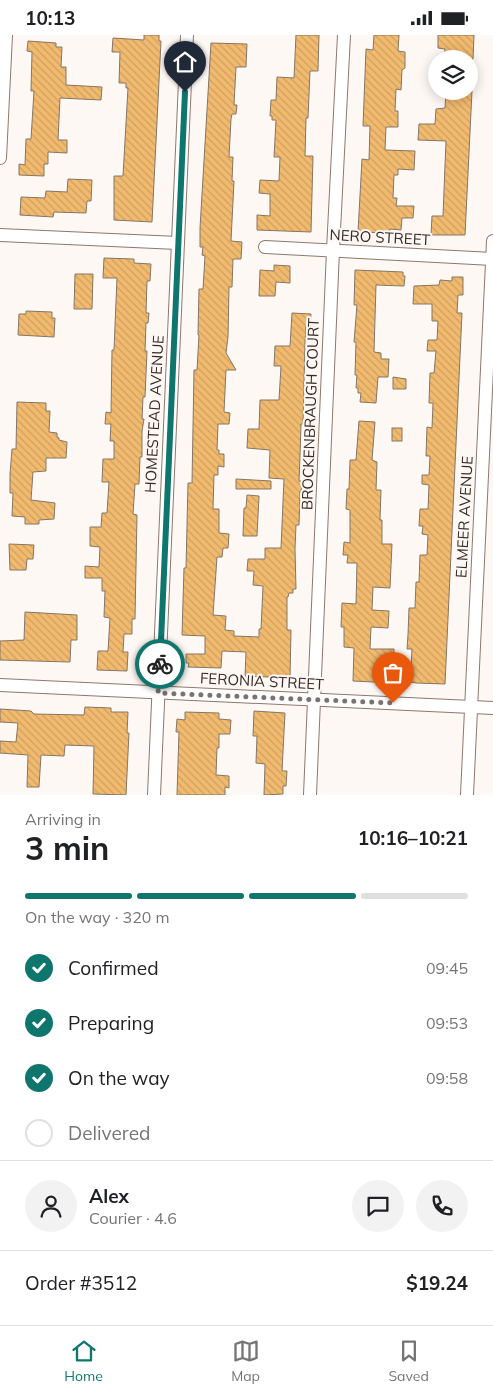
<!DOCTYPE html>
<html lang="en">
<head>
<meta charset="utf-8">
<style>
  body { margin:0; font-family:Mulish,sans-serif; background:#f2f2f2; color:#202124; height:100vh; display:flex; flex-direction:column; font-size:19px; white-space:nowrap }
  * { box-sizing:border-box; margin:0 }
  p { font-size:16px; color:#757577 }
  .icon { flex:none; width:28px; height:28px; fill:none; stroke:currentColor; stroke-width:2; stroke-linecap:round; stroke-linejoin:round }
  .map { position:relative; height:760px; overflow:hidden }
  .panel { display:flex; flex-direction:column; background:#fff; flex:1 }
  .panel>* { flex:none }
  .controls { position:absolute; left:428px; top:15px; display:grid; gap:10px }
  .controls a { display:grid; place-items:center; width:50px; height:50px; border-radius:50%; background:#fff; box-shadow:0 2px 12px #0003; font-size:25px }
  .pin { position:absolute; display:grid; place-items:center; width:42px; height:42px; color:#fff; margin:-51px -21px; border-radius:50% 50% 50% 0; rotate:-45deg; box-shadow:0 0 5px #0007 }
  .pin .icon { rotate:45deg }
  .courier { position:absolute; display:grid; place-items:center; width:50px; height:50px; margin:-25px; border:4px solid #0f766e; border-radius:50%; background:#fff; color:#222; box-shadow:0 1px 6px #0007 }
  .head em { font-style:normal; font-weight:700 }
  .head div { display:flex; flex-direction:column-reverse }
  .head { display:flex; align-items:center; justify-content:space-between; height:85px; padding:0 25px }
  h1 { font-size:32px; font-weight:700; line-height:38px }
  .bar { display:grid; grid-template-columns:repeat(4,1fr); gap:8px 5px; align-content:center; height:60px; padding:0 25px }
  .bar i { height:6px; border-radius:4px; background:#e0e0e0 }
  .bar .active { background:#0f766e }
  .bar p { grid-column:span 4 }
  .line { display:flex; align-items:center; gap:12px; padding:0 25px; border-top:1px solid #e0e0e0 }
  .line div { flex:1 }
  .round { display:grid; place-items:center; flex:none; width:52px; height:52px; border-radius:26px; background:#f2f2f2 }
  ol { padding:0 25px; list-style:none }
  li { display:flex; align-items:center; gap:15px; height:55px }
  li p { margin-inline-start:auto }
  li .icon { padding:5px; border-radius:50%; background:#0f766e; color:#fff; stroke-width:4 }
  li:last-child { color:#757577 }
  li i { width:28px; height:28px; border:2px solid #e0e0e0; border-radius:50% }
  .status { display:flex; justify-content:space-between; align-items:center; height:35px; padding:0 25px; background:#fff; direction:ltr }
  .status svg { height:14px; fill:currentColor }
  .dock { display:flex; justify-content:space-around; align-items:center; height:70px; border-top:1px solid #e0e0e0; background:#fff; font-size:14px; color:#757577 }
  .dock a { display:grid; justify-items:center; gap:2px }
  .dock .active { color:#0f766e }
  .map>svg:first-child { display:block }
  .building { fill:url(#building-back-hatch); stroke:#857662 }
  .lines { fill:none; stroke-linecap:round; stroke-linejoin:round }
  .street-casing { stroke:#8f776b; stroke-width:14 }
  .street { stroke:#fff; stroke-width:12 }
  .done { stroke:#7c736f; stroke-width:5; stroke-dasharray:0 9 }
  .route { stroke:#0f766e; stroke-width:6 }
  .labels { text-anchor:middle; dominant-baseline:central; stroke-width:4; stroke-linejoin:round; paint-order:stroke }
  .street-label { font-size:15px; fill:#362c27; stroke:#fef8f5 }
</style>
</head>
<body>
<div class="status"><b>10:13</b><svg viewBox="0 0 49 12"><path d="M0 12V9h3v3zM5 12V6h3v6zM10 12V3h3v9zM15 12V0h3v12zM26 1h20v11H26zM47 4h2v5h-2z"/></svg></div>
<div class="map">
<svg width="493" height="760" viewBox="0 0 493 760">
  <defs>
    <pattern id="building-back-hatch" width="6" height="6" patternUnits="userSpaceOnUse" patternTransform="scale(1.25)"><rect width="6" height="6" fill="#f1ba6f"/><path d="M-1 5l2 2M0 0l6 6M5-1l2 2" fill="none" stroke="#cfa060"/></pattern>
  </defs>
  <rect width="100%" height="100%" fill="#fef8f5"/>
  <g class="building">
    <path d="M 144,0 L 159,0 L 159,6 L 161,6 L 152,187 L 114,185 L 114,141 L 123,141 L 128,53 L 126,53 L 126,48 L 119,48 L 120,17 L 112,17 L 113,3 L 144,5 Z"/>
    <path d="M 296,0 L 319,0 L 318,36 L 310,36 L 308,83 L 306,83 L 305,121 L 313,121 L 311,197 L 257,195 L 257,180 L 270,181 L 270,159 L 259,158 L 260,145 L 279,146 L 280,122 L 274,122 L 276,85 L 272,85 L 272,81 L 270,81 L 271,65 L 276,65 L 277,42 L 294,43 Z"/>
    <path d="M 374,0 L 399,0 L 398,16 L 405,17 L 405,33 L 402,35 L 401,55 L 396,54 L 395,76 L 398,76 L 398,92 L 386,92 L 385,115 L 415,116 L 414,135 L 398,134 L 398,140 L 394,140 L 393,163 L 397,163 L 396,171 L 414,171 L 413,183 L 402,183 L 401,195 L 390,194 L 389,198 L 358,197 L 362,124 L 369,125 L 370,91 L 363,91 L 366,14 L 373,15 Z"/>
    <path d="M 438,0 L 474,0 L 473,24 L 444,24 L 445,14 L 438,13 Z"/>
    <path d="M 28,6 L 56,8 L 56,12 L 62,12 L 61,32 L 66,32 L 66,50 L 102,52 L 101,65 L 60,63 L 58,105 L 67,105 L 67,118 L 48,117 L 48,129 L 44,129 L 44,141 L 19,140 L 19,129 L 25,130 L 26,104 L 31,104 L 34,56 L 31,56 L 32,17 L 27,16 Z"/>
    <path d="M 211,8 L 247,9 L 246,32 L 236,32 L 234,70 L 237,70 L 236,79 L 232,79 L 231,84 L 229,122 L 233,122 L 232,146 L 234,146 L 231,206 L 242,207 L 241,224 L 233,224 L 232,252 L 229,252 L 228,302 L 226,318 L 236,335 L 226,335 L 224,377 L 230,378 L 229,389 L 218,389 L 217,415 L 219,415 L 219,419 L 224,419 L 224,432 L 218,431 L 218,440 L 214,440 L 213,474 L 219,474 L 219,498 L 229,499 L 228,513 L 223,513 L 222,522 L 217,522 L 213,580 L 226,581 L 225,595 L 234,596 L 234,601 L 259,602 L 259,594 L 261,594 L 263,551 L 253,550 L 254,536 L 247,536 L 248,524 L 265,524 L 265,513 L 281,513 L 284,444 L 269,443 L 270,415 L 247,413 L 248,394 L 259,394 L 260,365 L 279,365 L 281,331 L 274,331 L 275,311 L 290,311 L 292,278 L 311,279 L 310,291 L 306,291 L 305,307 L 303,389 L 301,389 L 300,421 L 299,446 L 302,446 L 301,457 L 300,457 L 299,490 L 296,490 L 295,514 L 296,554 L 293,554 L 293,558 L 289,558 L 288,562 L 287,562 L 287,595 L 291,595 L 290,643 L 245,641 L 246,617 L 222,616 L 221,633 L 188,632 L 189,628 L 186,628 L 186,619 L 205,619 L 205,601 L 182,600 L 184,533 L 186,533 L 188,448 L 192,448 L 194,335 L 197,335 L 199,300 L 198,300 L 199,254 L 203,254 L 205,221 L 202,220 L 203,212 L 200,212 L 200,193 Z"/>
    <path d="M 446,56 L 472,56 L 465,200 L 431,200 L 432,181 L 443,181 L 446,106 L 418,105 L 419,89 L 435,89 L 436,74 L 445,73 Z"/>
    <path d="M 68,144 L 92,145 L 91,166 L 87,166 L 86,178 L 54,177 L 53,182 L 20,180 L 21,162 L 45,163 L 46,156 L 67,157 Z"/>
    <path d="M 104,223 L 134,224 L 134,228 L 151,229 L 150,246 L 147,246 L 146,278 L 149,278 L 148,288 L 146,288 L 145,316 L 147,316 L 145,362 L 143,362 L 142,384 L 144,384 L 142,396 L 142,422 L 140,422 L 139,449 L 135,449 L 133,479 L 137,480 L 135,584 L 132,584 L 132,599 L 124,599 L 123,617 L 128,617 L 127,636 L 97,635 L 98,616 L 108,616 L 110,583 L 104,582 L 105,556 L 102,556 L 102,543 L 85,543 L 85,531 L 99,532 L 100,512 L 90,511 L 90,492 L 101,492 L 102,478 L 107,478 L 109,447 L 102,447 L 103,424 L 114,424 L 114,406 L 110,406 L 111,389 L 105,389 L 106,377 L 111,378 L 112,315 L 114,315 L 117,243 L 103,243 Z"/>
    <path d="M 274,230 L 290,231 L 290,248 L 276,247 L 275,261 L 259,261 L 260,235 L 274,236 Z"/>
    <path d="M 355,235 L 403,237 L 403,241 L 405,241 L 404,251 L 376,250 L 374,317 L 381,318 L 381,324 L 389,324 L 388,342 L 378,342 L 376,368 L 360,367 L 361,358 L 358,358 L 358,353 L 356,353 L 357,340 L 355,340 L 356,307 L 354,307 L 357,270 L 354,270 Z"/>
    <path d="M 75,239 L 93,239 L 92,274 L 74,274 Z"/>
    <path d="M 452,242 L 463,242 L 463,260 L 458,260 L 457,278 L 462,278 L 445,649 L 416,648 L 410,647 L 412,614 L 407,614 L 408,600 L 409,573 L 415,573 L 416,547 L 419,547 L 420,520 L 427,520 L 428,500 L 422,499 L 423,491 L 419,491 L 420,474 L 428,474 L 429,450 L 422,449 L 422,440 L 429,440 L 430,421 L 426,421 L 427,392 L 432,393 L 433,368 L 429,368 L 430,338 L 434,338 L 436,316 L 427,316 L 428,305 L 437,305 L 438,286 L 432,286 L 432,269 L 413,269 L 414,251 L 439,250 L 440,245 L 452,246 Z"/>
    <path d="M 26,276 L 52,277 L 52,283 L 55,283 L 54,302 L 18,300 L 19,279 L 26,279 Z"/>
    <path d="M 393,342 L 406,344 L 406,354 L 393,354 Z"/>
    <path d="M 17,367 L 46,368 L 46,376 L 50,376 L 49,397 L 57,398 L 57,402 L 59,403 L 59,405 L 67,407 L 66,423 L 46,423 L 46,436 L 33,437 L 31,465 L 55,468 L 54,484 L 39,485 L 39,489 L 25,489 L 25,482 L 12,481 L 13,458 L 10,458 L 10,439 L 12,414 L 16,414 Z"/>
    <path d="M 359,386 L 375,387 L 372,425 L 377,427 L 376,455 L 381,455 L 380,485 L 382,485 L 382,509 L 392,509 L 390,553 L 373,552 L 372,575 L 389,576 L 388,593 L 371,592 L 370,614 L 394,614 L 393,648 L 353,646 L 354,613 L 344,612 L 344,592 L 341,592 L 342,568 L 356,569 L 357,528 L 347,528 L 348,520 L 343,520 L 344,507 L 350,508 L 350,475 L 346,474 L 347,454 L 349,454 L 350,425 L 356,425 Z"/>
    <rect x="392" y="393" width="10" height="13"/>
    <path d="M 236,444 L 271,446 L 271,454 L 236,454 Z"/>
    <path d="M 247,460 L 259,461 L 257,501 L 243,501 L 244,473 L 246,473 Z"/>
    <path d="M 9,509 L 34,510 L 33,524 L 27,524 L 26,535 L 10,535 Z"/>
    <path d="M 25,577 L 77,580 L 77,605 L 71,605 L 70,627 L 0,625 L 0,606 L 24,605 Z"/>
    <path d="M 85,672 L 111,673 L 111,677 L 128,677 L 127,698 L 129,698 L 126,760 L 93,759 L 94,711 L 65,710 L 64,721 L 41,720 L 39,752 L 27,752 L 28,720 L 0,718 L 0,706 L 16,707 L 18,688 L 0,687 L 0,674 L 31,676 L 34,679 L 84,680 Z"/>
    <path d="M 254,676 L 285,678 L 282,736 L 287,736 L 286,751 L 283,751 L 283,759 L 264,760 L 265,729 L 256,728 L 257,701 L 253,701 Z"/>
    <path d="M 185,677 L 219,678 L 219,684 L 231,685 L 230,699 L 219,699 L 219,713 L 217,713 L 216,740 L 229,741 L 229,753 L 225,752 L 225,760 L 177,760 L 179,697 L 176,697 L 177,684 L 185,685 Z"/>
  </g>
  <g class="lines">
    <g class="street-casing">
      <g id="street">
        <path d="M 0,123 L 6,0"/>
        <path d="M 0,200 L 178,208"/>
        <path d="M 265,212 L 493,224"/>
        <path d="M 0,650 L 493,673"/>
        <path d="M 154,760 L 187,0"/>
        <path d="M 310,760 L 333,215 L 344,0"/>
        <path d="M 467,760 L 493,206"/>
      </g>
    </g>
    <use href="#street" class="street"/>
  </g>
  <g class="lines">
    <path class="done" d="M 160,629 L 158,658 L 393,668"/>
    <path class="route" d="M 160,629 L 185,57"/>
  </g>
  <g class="labels">
    <g class="street-label">
      <text transform="translate(380 202) rotate(3)">NERO STREET</text>
      <text transform="translate(154 379) rotate(-87)">HOMESTEAD AVENUE</text>
      <text transform="translate(310 379) rotate(-88)">BROCKENBRAUGH COURT</text>
      <text transform="translate(464 482) rotate(-87)">ELMEER AVENUE</text>
      <text transform="translate(262 646) rotate(3)">FERONIA STREET</text>
    </g>
  </g>
</svg>
<div class="controls">
<a><svg class="icon" aria-label="layers" viewBox="0 0 24 24"><path d="M12 4l9 5-9 5-9-5zM3 14l9 5 9-5"/></svg></a>
</div>
<div class="pin" style="left:393px;top:668px;background:#ea580c"><svg class="icon" aria-label="bag" viewBox="0 0 24 24"><path d="M5 8h14l-1 12H6zM9 8a3 3 0 0 1 6 0"/></svg></div>
<div class="pin" style="left:185px;top:57px;background:#1f2937"><svg class="icon" aria-label="home" viewBox="0 0 24 24"><path d="M3 11l9-7 9 7M6 9v11h12V9"/></svg></div>
<div class="courier" style="left:160px;top:629px"><svg class="icon" aria-label="bike" viewBox="0 0 24 24"><circle cx="6" cy="16" r="4"/><circle cx="18" cy="16" r="4"/><path d="M6 16l4-8h5l3 8M10 8l3 8H6M13 5h3"/></svg></div>
</div>
<section class="panel">
<div class="head"><div><h1>3 min</h1><p>Arriving in</p></div><em>10:16–10:21</em></div>
<div class="bar"><i class="active"></i><i class="active"></i><i class="active"></i><i></i><p>On the way · 320 m</p></div>
<ol>
<li><svg class="icon" aria-label="check" viewBox="0 0 24 24"><path d="M5 12l5 5 9-10"/></svg>Confirmed<p>09:45</p></li>
<li><svg class="icon" aria-label="check" viewBox="0 0 24 24"><path d="M5 12l5 5 9-10"/></svg>Preparing<p>09:53</p></li>
<li><svg class="icon" aria-label="check" viewBox="0 0 24 24"><path d="M5 12l5 5 9-10"/></svg>On the way<p>09:58</p></li>
<li><i></i>Delivered</li>
</ol>
<div class="line" style="height:90px"><a class="round"><svg class="icon" aria-label="person" viewBox="0 0 24 24"><circle cx="12" cy="8" r="4"/><path d="M4 21q1-7 8-7t8 7"/></svg></a><div><b>Alex</b><p>Courier · 4.6</p></div><a class="round"><svg class="icon" aria-label="chat" viewBox="0 0 24 24"><path d="M4 5h16v11H9l-5 4z"/></svg></a><a class="round"><svg class="icon" aria-label="phone" viewBox="0 0 24 24"><path d="M5 4h4l2 5-3 2q2 4 5 5l2-3 5 2v4C11 20 4 13 5 4z"/></svg></a></div>
<div class="line" style="height:65px"><div>Order #3512</div><b>$19.24</b></div>
</section>
<nav class="dock">
<a class="active"><svg class="icon" aria-label="home" viewBox="0 0 24 24"><path d="M3 11l9-7 9 7M6 9v11h12V9"/></svg>Home</a>
<a><svg class="icon" aria-label="map" viewBox="0 0 24 24"><path d="M3 6l6-2 6 2 6-2v14l-6 2-6-2-6 2zM9 4v14M15 6v14"/></svg>Map</a>
<a><svg class="icon" aria-label="saved" viewBox="0 0 24 24"><path d="M7 4h10v16l-5-4-5 4z"/></svg>Saved</a>
</nav>
</body>
</html>
